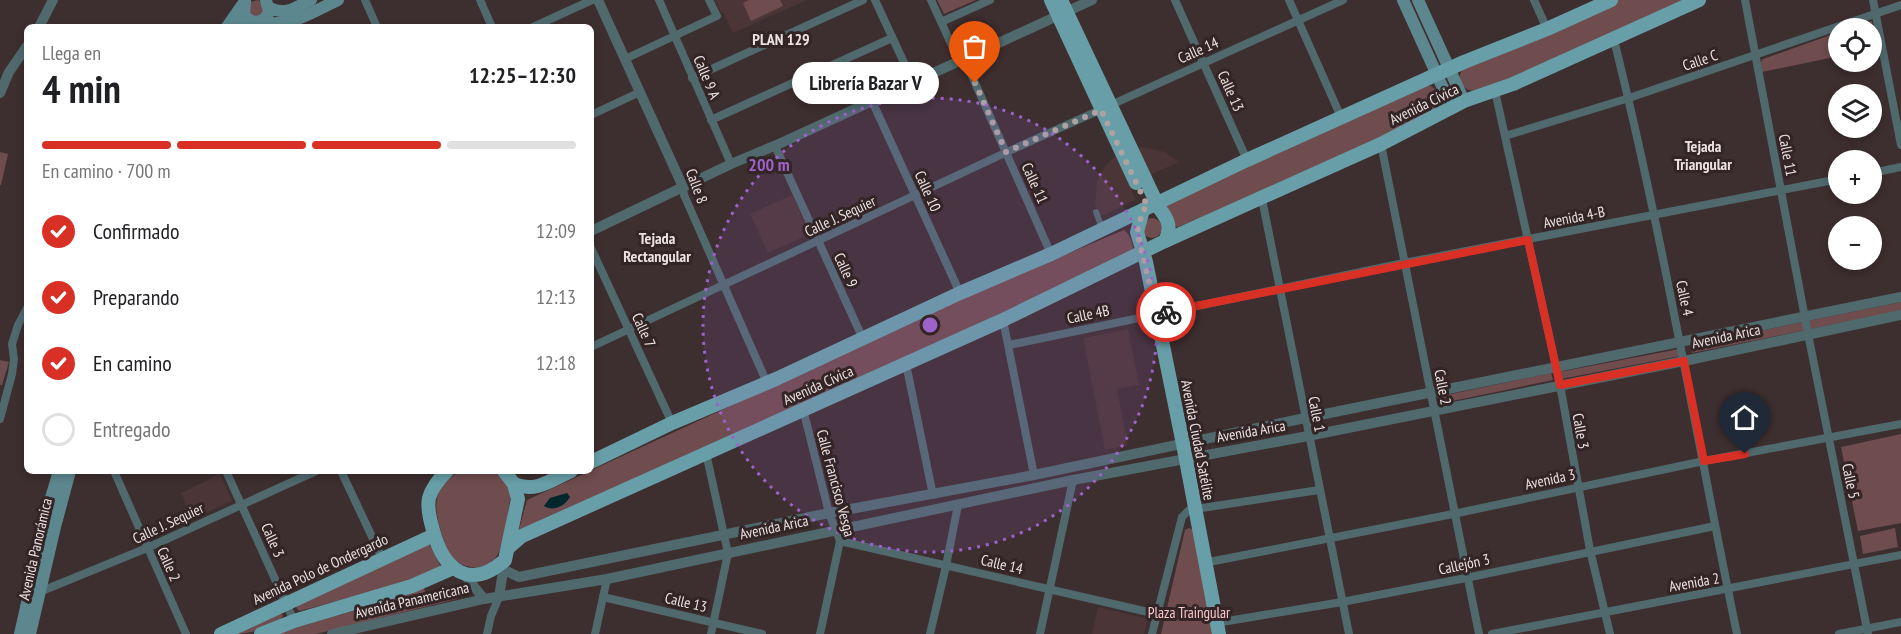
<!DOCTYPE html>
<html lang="es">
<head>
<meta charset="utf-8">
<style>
  body { margin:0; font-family:"PT Sans Narrow",sans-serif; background:#f6f6f6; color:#202124; height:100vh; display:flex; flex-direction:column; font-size:22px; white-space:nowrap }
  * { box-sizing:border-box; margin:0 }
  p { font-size:20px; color:#757577 }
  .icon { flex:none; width:33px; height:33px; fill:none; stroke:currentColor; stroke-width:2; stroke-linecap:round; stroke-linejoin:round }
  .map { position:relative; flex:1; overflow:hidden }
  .sheet { position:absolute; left:24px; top:24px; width:570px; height:450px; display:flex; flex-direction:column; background:#fff; border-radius:9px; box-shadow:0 3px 9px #0003 }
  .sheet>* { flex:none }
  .fabs { position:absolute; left:1828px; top:18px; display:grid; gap:12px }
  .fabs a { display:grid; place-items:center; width:54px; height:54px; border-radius:50%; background:#fff; box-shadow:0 3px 9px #0003; font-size:30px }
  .pin { position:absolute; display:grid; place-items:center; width:51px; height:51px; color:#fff; margin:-62px -26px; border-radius:50% 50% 50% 0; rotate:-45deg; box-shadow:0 0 6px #0007 }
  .pin .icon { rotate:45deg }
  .courier { position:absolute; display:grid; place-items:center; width:60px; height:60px; margin:-30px; border:4px solid #d93025; border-radius:50%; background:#fff; color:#222; box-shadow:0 2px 8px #0007 }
  .bubble { position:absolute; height:42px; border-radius:21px; background:#fff; box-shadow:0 3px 9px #0003; font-size:20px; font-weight:600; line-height:42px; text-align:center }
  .overview em { font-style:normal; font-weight:600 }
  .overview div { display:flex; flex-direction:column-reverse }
  .overview { display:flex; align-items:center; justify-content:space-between; height:102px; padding:0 18px }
  h1 { font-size:39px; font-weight:600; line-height:45px }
  .bar { display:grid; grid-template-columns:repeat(4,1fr); gap:9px 6px; align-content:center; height:72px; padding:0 18px }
  .bar i { height:8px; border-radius:4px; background:#e0e0e0 }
  .bar .on { background:#d93025 }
  .bar p { grid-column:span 4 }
  ol { padding:0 18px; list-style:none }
  li { display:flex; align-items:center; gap:18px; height:66px }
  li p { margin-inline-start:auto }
  li .icon { padding:6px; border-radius:50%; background:#d93025; color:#fff; stroke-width:4 }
  li:last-child { color:#757577 }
  li i { width:33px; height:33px; border:3px solid #e0e0e0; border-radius:50% }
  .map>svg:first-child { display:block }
  .built { fill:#4c3536 }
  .green { fill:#6f4c4e }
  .water { fill:#01262b }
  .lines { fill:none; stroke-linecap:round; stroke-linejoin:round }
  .pedestrian { stroke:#4f696d; stroke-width:6 }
  .minor { stroke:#4f696d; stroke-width:8 }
  .tertiary { stroke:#4f696d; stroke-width:10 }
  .secondary { stroke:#5d878e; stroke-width:12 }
  .primary { stroke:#679ea7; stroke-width:14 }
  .done { stroke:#afa2a3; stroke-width:6; stroke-dasharray:0 10.8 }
  .route { stroke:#d93025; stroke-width:8 }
  .ring { fill:none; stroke:#9d62ca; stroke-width:3; stroke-dasharray:3 6 }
  .labels { text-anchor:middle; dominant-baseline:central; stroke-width:6; stroke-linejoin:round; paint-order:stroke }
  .street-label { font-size:15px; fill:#ece1e2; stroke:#332425 }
  .park-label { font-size:15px; fill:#fbc7c9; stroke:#332425 }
  .neighbourhood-label { font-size:16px; font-weight:bold; fill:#ece1e2; stroke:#332425 }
  .centre { fill:#9d62ca; stroke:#332425; stroke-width:3 }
  .ring-label { font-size:18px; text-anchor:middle; font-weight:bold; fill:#9d62ca; stroke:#332425; stroke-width:6; stroke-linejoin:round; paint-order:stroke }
</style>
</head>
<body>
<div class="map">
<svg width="1901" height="634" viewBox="0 0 1901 634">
  <rect width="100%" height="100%" fill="#3d2e2f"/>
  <g class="built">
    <path d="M 715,0 L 807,0 L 733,33 L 724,13 L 721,13 Z"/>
    <path d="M 1142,147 L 1165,152 L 1179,162 L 1150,175 L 1137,148 Z"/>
    <path d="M 1116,156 L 1136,200 L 1101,216 L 1099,215 L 1095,204 L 1097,182 L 1105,166 Z"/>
    <path d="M 792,195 L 809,232 L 808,235 L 768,253 L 750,214 Z"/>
    <path d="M 1128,329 L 1139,385 L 1117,389 L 1128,445 L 1105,450 L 1083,338 Z"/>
    <path d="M 220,474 L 232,501 L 192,519 L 181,493 Z"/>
    <path d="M 1098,607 L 1148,619 L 1144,634 L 1092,634 Z"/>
  </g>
  <g class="green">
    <path d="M 258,0 L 263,3 L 263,15 L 252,17 L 247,7 L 250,2 Z"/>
    <path d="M 749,0 L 780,0 L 783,6 L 751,21 L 743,3 Z"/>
    <path d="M 937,0 L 976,0 L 944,14 Z"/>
    <path d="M 1618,0 L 1690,0 L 1480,91 C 1466,93 1453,83 1463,69 Z"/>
    <path d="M 1872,21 L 1878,48 L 1872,49 L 1872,28 L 1849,28 Z"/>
    <path d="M 1839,32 L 1839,56 L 1762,72 L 1761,62 L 1763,59 Z"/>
    <path d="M 1423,86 L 1431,86 L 1440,93 L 1441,102 L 1438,107 L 1369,147 L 1178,227 L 1174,226 L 1165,208 L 1167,202 Z"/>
    <path d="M 0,152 L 8,154 L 1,185 L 0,185 Z"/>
    <circle cx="1152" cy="228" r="10"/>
    <path d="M 1124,230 C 1129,232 1135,248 1133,254 L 518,533 L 527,500 L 984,289 Z"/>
    <path d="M 1901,302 L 1901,311 L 1692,353 L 1690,345 Z"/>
    <path d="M 1679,349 L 1680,356 L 1561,379 L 1559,372 Z"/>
    <path d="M 0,360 L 9,362 L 2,385 L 0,385 Z"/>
    <path d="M 1551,373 L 1553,380 L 1438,404 L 1437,397 Z"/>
    <path d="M 1901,434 L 1901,523 L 1858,531 L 1841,447 Z"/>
    <path d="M 460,471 C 483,471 505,466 511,495 C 507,513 506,534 500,550 C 491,572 465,572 451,556 C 446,551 444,541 442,535 C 433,506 432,489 460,471 Z"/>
    <path d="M 1189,528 L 1194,530 L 1215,634 L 1161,634 L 1185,530 Z"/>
    <path d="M 1895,528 L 1898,547 L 1863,554 L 1860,536 Z"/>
    <path d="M 429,544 L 441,567 L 396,585 L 300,611 L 297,609 L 296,606 Z"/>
    <path d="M 424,588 L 427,598 L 455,592 L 457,599 L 316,634 L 277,634 C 325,617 377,607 424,588 Z"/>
    <path d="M 281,613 L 283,616 C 277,628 248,634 235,634 Z"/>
  </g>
  <path class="water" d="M 567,493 L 570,497 C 565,506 553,512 544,506 L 550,498 Z"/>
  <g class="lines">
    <path class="pedestrian" d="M 1096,212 L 1102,228"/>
    <g class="minor">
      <path d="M 365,0 L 377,27"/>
      <path d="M 480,0 L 492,27"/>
      <path d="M 659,0 L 731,164"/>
      <path d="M 875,0 L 913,82"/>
      <path d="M 931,0 L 959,61"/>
      <path d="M 1175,0 L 1247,160"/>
      <path d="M 1289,0 L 1341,117"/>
      <path d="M 1534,0 L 1547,29"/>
      <path d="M 1745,0 L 1808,334 L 1868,634"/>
      <path d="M 1873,0 L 1901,145"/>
      <path d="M 941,22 L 990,0"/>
      <path d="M 533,27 L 592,0"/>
      <path d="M 1614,40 C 1663,236 1696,436 1737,634"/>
      <path d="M 964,58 L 1051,254"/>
      <path d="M 625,59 L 717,16 L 709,0"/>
      <path d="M 692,78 L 863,0"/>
      <path d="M 1495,91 L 1560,385 L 1590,550 L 1610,634"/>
      <path d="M 872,101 L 960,293"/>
      <path d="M 591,115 L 640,92"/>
      <path d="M 711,120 L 892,38"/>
      <path d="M 1505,136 L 1629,98 L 1901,5"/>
      <path d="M 1381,144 L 1479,634"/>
      <path d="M 775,146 L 863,339"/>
      <path d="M 1872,173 L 1901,167"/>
      <path d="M 683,187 L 684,195 L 767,383"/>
      <path d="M 1262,199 L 1349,634"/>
      <path d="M 591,248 L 672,423"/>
      <path d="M 1003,320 L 1034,475"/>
      <path d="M 1009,345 L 1404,263 L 1839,179"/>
      <path d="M 591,347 L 1007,152 L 1343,0"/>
      <path d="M 906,364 L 933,495"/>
      <path d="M 803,409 L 829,513 L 840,541 L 820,634"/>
      <path d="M 0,419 L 12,374 L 14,359 L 12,344 L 18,325 L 27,308"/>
      <path d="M 706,453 L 728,553 L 711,634"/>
      <path d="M 114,471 L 186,634"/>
      <path d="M 226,471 L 294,621"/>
      <path d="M 341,471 L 382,558"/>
      <path d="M 840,541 L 1157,614"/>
      <path d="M 1204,563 L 1453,514 L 1704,461 L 1901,424"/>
      <path d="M 37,593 L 147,548 L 316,471"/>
      <path d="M 603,597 L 762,634"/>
      <path d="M 1216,623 L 1342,602 L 1466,578 L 1715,526"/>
      <path d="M 487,634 L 491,616 L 499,597"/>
      <path d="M 595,634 L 607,579"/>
      <path d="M 930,634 L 946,566 L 958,505"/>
      <path d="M 1040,634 L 1073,480"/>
      <path d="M 1152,634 L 1182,517 L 1189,510 L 1319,490"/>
      <path d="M 1492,634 L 1901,555"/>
      <path d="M 1839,634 L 1901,622"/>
    </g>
    <g class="tertiary">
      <path d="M 598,0 L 683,187"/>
      <path d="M 39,27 L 53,0"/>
      <path d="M 0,93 L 9,72 L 27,46"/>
      <path d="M 591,231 L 731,164 L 781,143 L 1092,0"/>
      <path d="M 504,570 L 519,577 L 829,513 L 1034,475 L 1305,418 L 1901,297"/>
      <path d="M 464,574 L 484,599"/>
      <path d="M 499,597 L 504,565"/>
      <path d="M 332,634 L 484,599 L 607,579 L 1073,480 L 1308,436 L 1684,361 L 1901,315"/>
    </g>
    <g class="secondary">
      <path d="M 1403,0 L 1452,108"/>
      <path d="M 1418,0 L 1464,101"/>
      <path d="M 245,2 L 244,15 C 252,25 264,24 269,12 L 266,0"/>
      <path d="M 270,8 C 286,16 296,7 311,0"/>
      <path d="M 261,21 C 287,30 314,11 338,0"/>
      <path d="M 227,27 L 245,1"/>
      <path d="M 239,27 L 247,18"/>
      <path d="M 20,634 L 49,505 L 59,471"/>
      <path d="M 30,634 L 55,527 L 70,471"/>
    </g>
    <g class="primary">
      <path d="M 1051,0 L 1136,183"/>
      <path d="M 1061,0 L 1159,208 C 1168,219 1172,227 1165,241"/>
      <path d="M 1143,210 L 1137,232 L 1146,262 L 1183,444 L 1219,634"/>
      <path d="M 591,462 L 672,423 L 776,379 L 960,293 L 1051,254 L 1247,160 L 1464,62 L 1547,29 L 1611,0"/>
      <path d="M 447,471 C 439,479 432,487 429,498 C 427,508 430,520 433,530 C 443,570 470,591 505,560 L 518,499 L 514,484 L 504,471"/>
      <path d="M 514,484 C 536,493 551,480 571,471"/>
      <path d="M 508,548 L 522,536 L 1003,320 L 1165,241 L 1381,144 L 1464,101 L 1513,84 L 1699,0"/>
      <path d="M 221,634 L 434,535"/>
      <path d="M 261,634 L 294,621 L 412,586 L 453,568"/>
    </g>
  </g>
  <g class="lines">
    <path class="done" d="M 975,83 L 1006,152 L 1101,110 L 1148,207 L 1143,210 L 1137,232 L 1157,314 L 1166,312"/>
    <path class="route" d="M 1166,312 L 1528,240 L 1560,385 L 1684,361 L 1704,461 L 1745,454"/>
  </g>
  <circle cx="930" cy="325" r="227" fill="#9d62ca" fill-opacity=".12"/>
  <circle class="ring" cx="930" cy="325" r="227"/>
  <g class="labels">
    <g class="street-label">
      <text transform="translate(1198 50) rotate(-24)">Calle 14</text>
      <text transform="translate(1700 60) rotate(-19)">Calle C</text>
      <text transform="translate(707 77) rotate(67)">Calle 9 A</text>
      <text transform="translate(1231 91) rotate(66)">Calle 13</text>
      <text transform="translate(1424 104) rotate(-26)">Avenida Cívica</text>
      <text transform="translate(1788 155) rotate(79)">Calle 11</text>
      <text transform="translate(1035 183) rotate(66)">Calle 11</text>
      <text transform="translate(697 186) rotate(69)">Calle 8</text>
      <text transform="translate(928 191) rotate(66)">Calle 10</text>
      <text transform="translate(840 216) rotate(-25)">Calle J. Sequier</text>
      <text transform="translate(1574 217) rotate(-11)">Avenida 4-B</text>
      <text transform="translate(846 270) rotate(65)">Calle 9</text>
      <text transform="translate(1685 298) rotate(78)">Calle 4</text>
      <text transform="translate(1088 314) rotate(-12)">Calle 4B</text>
      <text transform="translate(644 330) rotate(65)">Calle 7</text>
      <text transform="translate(1726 336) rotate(-12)">Avenida Arica</text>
      <text transform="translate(818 385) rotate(-24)">Avenida Cívica</text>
      <text transform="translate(1443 387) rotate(79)">Calle 2</text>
      <text transform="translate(1317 414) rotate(79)">Calle 1</text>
      <text transform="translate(1251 431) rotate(-10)">Avenida Arica</text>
      <text transform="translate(1581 431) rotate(80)">Calle 3</text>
      <text transform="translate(1198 440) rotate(79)">Avenida Ciudad Satélite</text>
      <text transform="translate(1550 479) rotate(-12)">Avenida 3</text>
      <text transform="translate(1851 481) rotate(78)">Calle 5</text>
      <text transform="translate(836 483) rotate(75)">Calle Francisco Vesga</text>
      <text transform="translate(168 523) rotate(-25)">Calle J. Sequier</text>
      <text transform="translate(774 527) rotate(-12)">Avenida Arica</text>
      <text transform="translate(273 540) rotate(66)">Calle 3</text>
      <text transform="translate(35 549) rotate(-77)">Avenida Panorámica</text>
      <text transform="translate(169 564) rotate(66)">Calle 2</text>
      <text transform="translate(1002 564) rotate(13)">Calle 14</text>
      <text transform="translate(1464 564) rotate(-12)">Callejón 3</text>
      <text transform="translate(320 569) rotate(-25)">Avenida Polo de Ondergardo</text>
      <text transform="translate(1694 582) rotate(-10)">Avenida 2</text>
      <text transform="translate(412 600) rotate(-13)">Avenida Panamericana</text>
      <text transform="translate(686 602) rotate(13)">Calle 13</text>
    </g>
    <g class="park-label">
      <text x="1189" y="612">Plaza Traingular</text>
    </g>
    <g class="neighbourhood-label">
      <text x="781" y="39">PLAN 129</text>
      <text x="1703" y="146">Tejada<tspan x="1703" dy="18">Triangular</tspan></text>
      <text x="657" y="238">Tejada<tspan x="657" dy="18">Rectangular</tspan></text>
    </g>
  </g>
  <circle cx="930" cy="325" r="9" class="centre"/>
  <g class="ring-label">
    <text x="769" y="171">200 m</text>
  </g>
</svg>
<div class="fabs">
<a><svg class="icon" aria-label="locate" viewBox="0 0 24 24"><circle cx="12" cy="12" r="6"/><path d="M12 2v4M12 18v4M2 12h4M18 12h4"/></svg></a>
<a><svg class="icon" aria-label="layers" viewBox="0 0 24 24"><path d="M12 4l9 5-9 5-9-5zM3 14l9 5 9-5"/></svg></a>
<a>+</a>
<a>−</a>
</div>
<div class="pin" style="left:975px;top:83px;background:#ea580c"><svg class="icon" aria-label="bag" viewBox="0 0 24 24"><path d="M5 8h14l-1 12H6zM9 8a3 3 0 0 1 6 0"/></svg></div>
<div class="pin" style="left:1745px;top:454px;background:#1f2937"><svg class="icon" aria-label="home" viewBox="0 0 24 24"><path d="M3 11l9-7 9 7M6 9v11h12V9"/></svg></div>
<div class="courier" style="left:1166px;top:312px"><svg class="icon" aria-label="bike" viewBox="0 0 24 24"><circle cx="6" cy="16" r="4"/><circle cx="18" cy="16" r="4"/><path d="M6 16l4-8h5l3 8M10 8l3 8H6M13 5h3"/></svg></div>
<div class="bubble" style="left:792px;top:62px;width:147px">Librería Bazar V</div>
<section class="sheet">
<div class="overview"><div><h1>4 min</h1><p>Llega en</p></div><em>12:25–12:30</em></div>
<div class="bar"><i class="on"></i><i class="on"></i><i class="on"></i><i></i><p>En camino · 700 m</p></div>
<ol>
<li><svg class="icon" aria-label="check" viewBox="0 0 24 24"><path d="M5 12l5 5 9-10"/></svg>Confirmado<p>12:09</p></li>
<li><svg class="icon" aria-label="check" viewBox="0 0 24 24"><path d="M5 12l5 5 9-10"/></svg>Preparando<p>12:13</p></li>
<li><svg class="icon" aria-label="check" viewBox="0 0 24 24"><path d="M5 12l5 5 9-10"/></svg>En camino<p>12:18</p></li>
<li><i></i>Entregado</li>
</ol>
</section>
</div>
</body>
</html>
